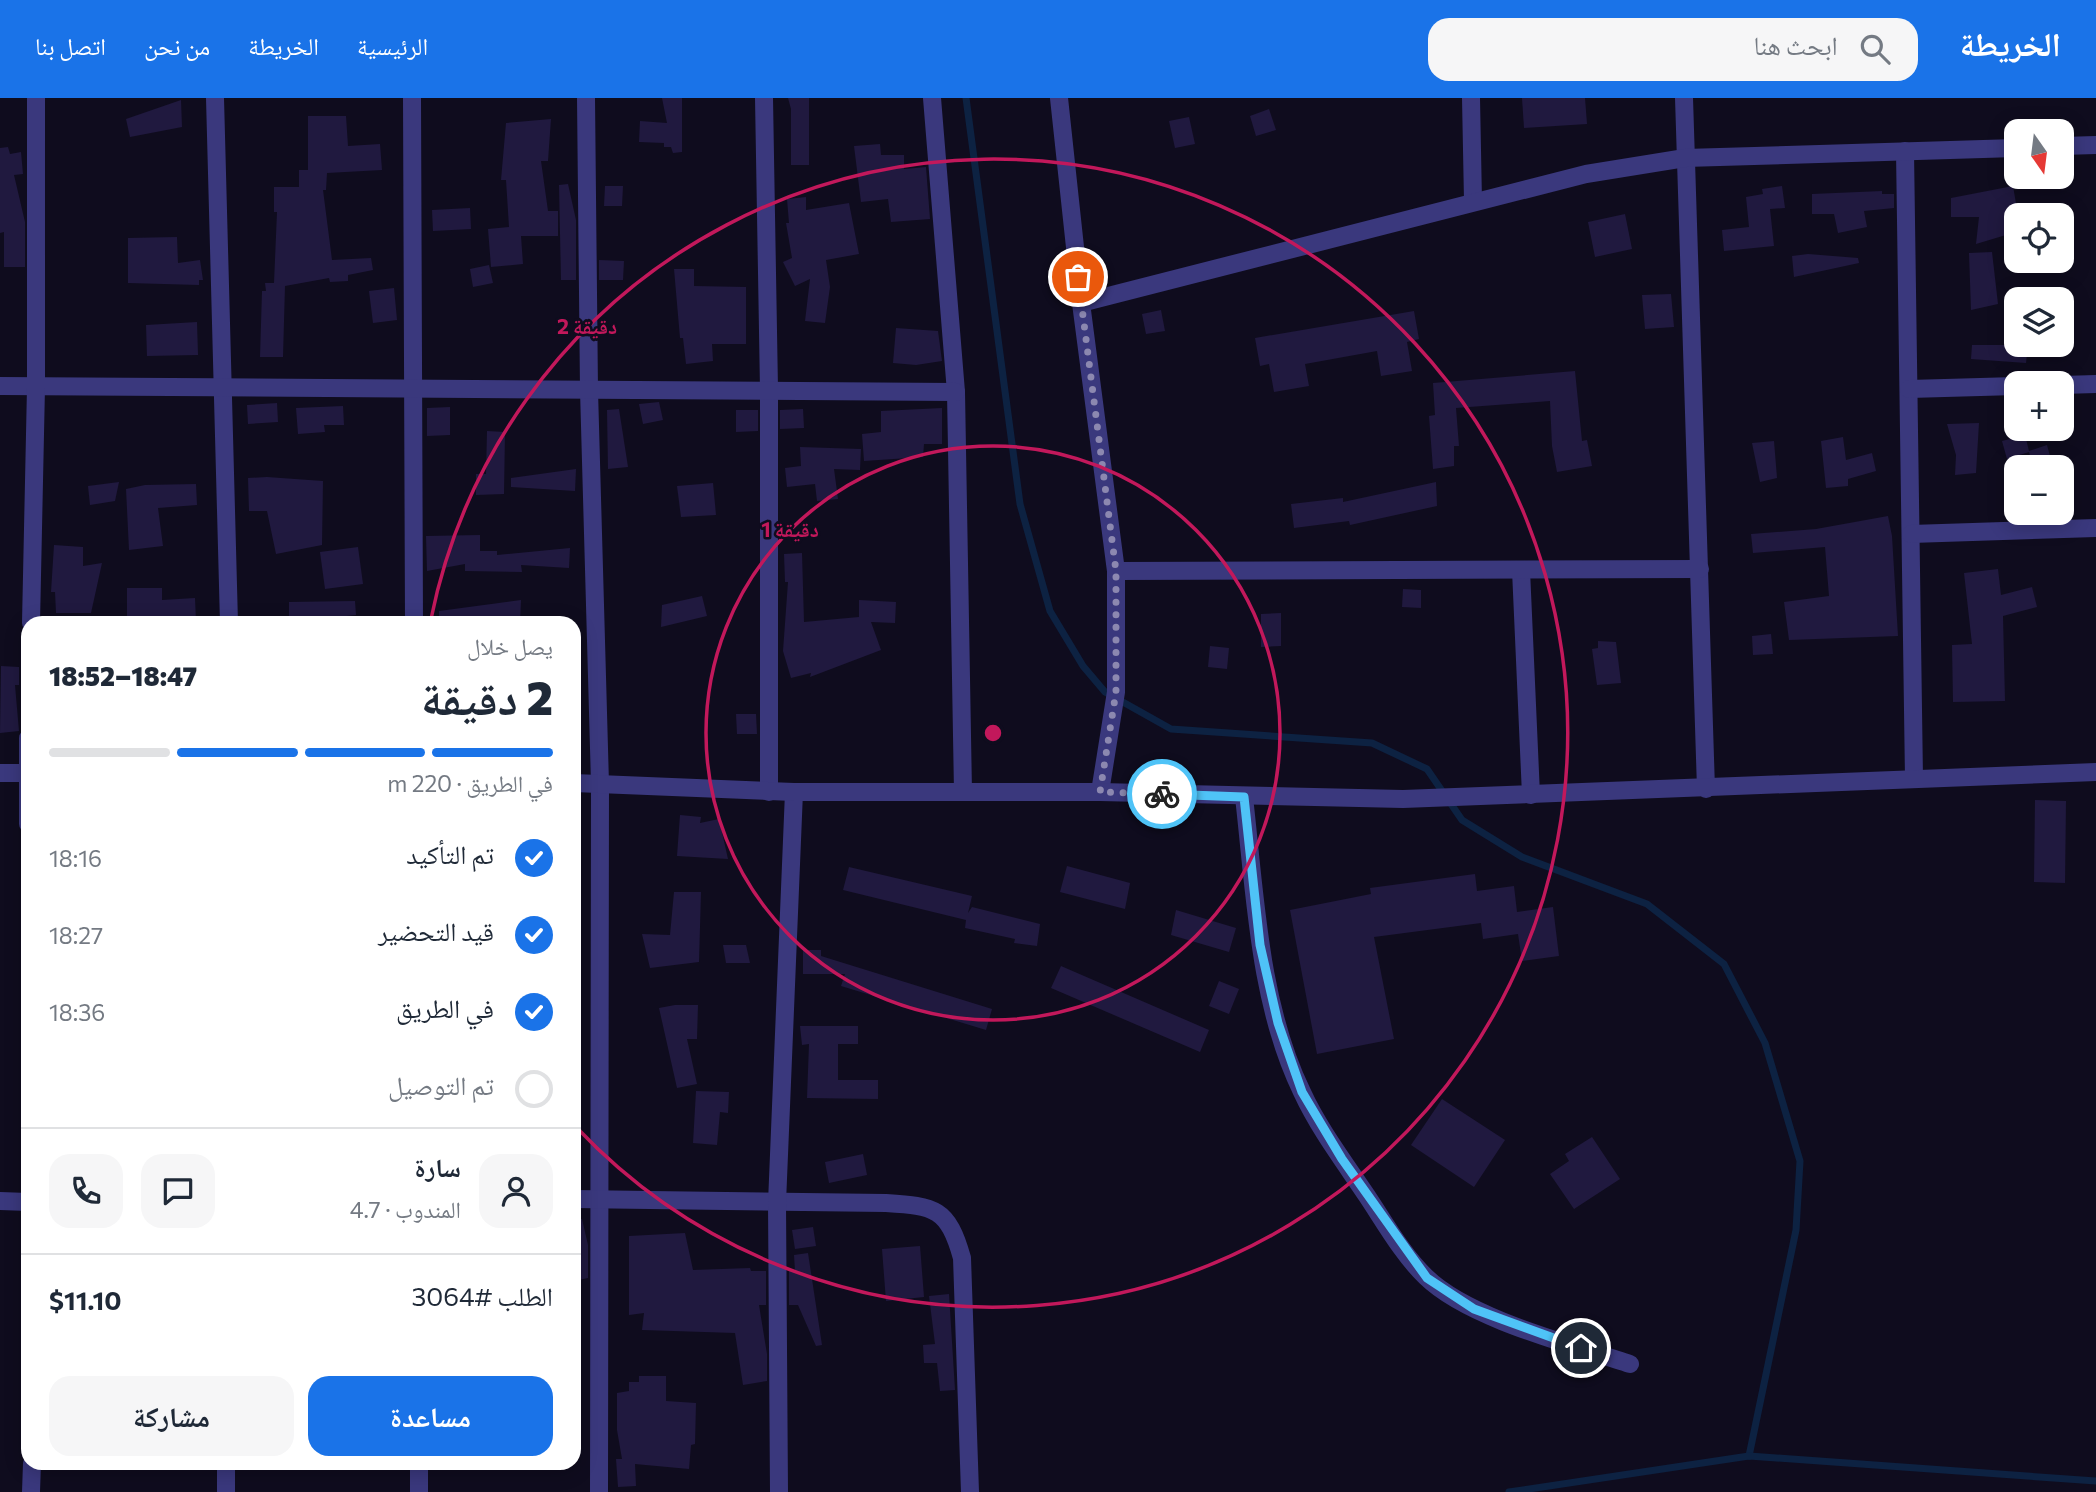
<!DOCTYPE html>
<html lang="ar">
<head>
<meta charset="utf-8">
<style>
  body { margin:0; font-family:Commissioner,"Noto Naskh Arabic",sans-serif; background:#f6f6f7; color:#1f2937; direction:rtl; height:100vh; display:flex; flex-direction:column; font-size:26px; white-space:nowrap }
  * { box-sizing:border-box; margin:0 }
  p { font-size:23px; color:#747a83 }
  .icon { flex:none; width:38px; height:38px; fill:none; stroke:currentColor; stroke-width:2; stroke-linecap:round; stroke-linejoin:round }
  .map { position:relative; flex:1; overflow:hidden; direction:ltr }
  .details { position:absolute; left:21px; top:518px; width:560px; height:854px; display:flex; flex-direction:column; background:#fff; border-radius:21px; box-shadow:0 4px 18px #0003; direction:rtl }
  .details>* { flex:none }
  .needle { width:46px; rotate:166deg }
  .fabs { position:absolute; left:2004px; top:21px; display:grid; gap:14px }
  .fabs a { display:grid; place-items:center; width:70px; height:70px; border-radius:14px; background:#fff; box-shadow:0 4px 18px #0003; font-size:35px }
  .pin { position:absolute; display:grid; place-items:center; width:60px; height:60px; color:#fff; margin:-30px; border:4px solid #fff; border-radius:50%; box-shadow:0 2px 7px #0007 }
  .courier { position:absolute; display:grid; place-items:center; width:70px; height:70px; margin:-35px; border:5px solid #4fc3f7; border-radius:50%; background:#fff; color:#222; box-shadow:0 2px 9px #0007 }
  .overview em { font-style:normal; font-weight:800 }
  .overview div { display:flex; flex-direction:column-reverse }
  .overview { display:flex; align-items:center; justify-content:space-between; height:119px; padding:0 28px }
  h1 { font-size:46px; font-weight:800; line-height:52px }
  .bar { display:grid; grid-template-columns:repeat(4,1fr); gap:10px 7px; align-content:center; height:84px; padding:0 28px }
  .bar i { height:9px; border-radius:5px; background:#e0e1e3 }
  .bar .current { background:#1a73e8 }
  .bar p { grid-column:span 4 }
  .line { display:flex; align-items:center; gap:18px; padding:0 28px; border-top:2px solid #e0e1e3 }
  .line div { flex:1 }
  .round { display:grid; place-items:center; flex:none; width:74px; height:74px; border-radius:21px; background:#f6f6f7 }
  ol { padding:0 28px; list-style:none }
  li { display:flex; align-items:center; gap:21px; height:77px }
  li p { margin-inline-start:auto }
  li .icon { padding:7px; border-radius:50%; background:#1a73e8; color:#fff; stroke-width:4 }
  li:last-child { color:#747a83 }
  li i { width:38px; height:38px; border:4px solid #e0e1e3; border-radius:50% }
  .button { display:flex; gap:14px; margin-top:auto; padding:14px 28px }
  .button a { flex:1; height:80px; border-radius:21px; background:#1a73e8; color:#fff; font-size:28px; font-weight:800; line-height:80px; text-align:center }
  .button a+a { background:#f6f6f7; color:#1f2937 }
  header { display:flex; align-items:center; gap:42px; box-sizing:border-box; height:98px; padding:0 35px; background:#1a73e8; color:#fff }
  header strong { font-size:33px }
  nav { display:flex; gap:38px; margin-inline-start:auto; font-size:24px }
  .search { width:490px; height:63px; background:#f6f6f7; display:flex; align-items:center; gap:18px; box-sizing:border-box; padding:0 24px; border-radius:21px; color:#747a83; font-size:26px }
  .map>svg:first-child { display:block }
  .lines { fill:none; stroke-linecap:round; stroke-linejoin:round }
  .stream { stroke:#0d2242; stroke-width:7 }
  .building { fill:#20193f }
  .minor { stroke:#3a387d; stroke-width:18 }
  .tertiary { stroke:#3a387d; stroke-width:18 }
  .done { stroke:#8c88b0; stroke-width:7; stroke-dasharray:0 12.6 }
  .route { stroke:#4fc3f7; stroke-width:9 }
  .ring { fill:none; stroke:#c2185b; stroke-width:3.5 }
  .centre { fill:#c2185b; stroke:#0f0c1e; stroke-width:3.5 }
  .ring-label { font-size:21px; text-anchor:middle; font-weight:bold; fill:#c2185b; stroke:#0f0c1e; stroke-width:5; stroke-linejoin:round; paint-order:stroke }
</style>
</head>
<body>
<header>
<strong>الخريطة</strong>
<div class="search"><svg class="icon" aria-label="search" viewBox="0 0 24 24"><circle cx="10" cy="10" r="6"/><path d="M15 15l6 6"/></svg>ابحث هنا</div>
<nav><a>الرئيسية</a><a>الخريطة</a><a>من نحن</a><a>اتصل بنا</a></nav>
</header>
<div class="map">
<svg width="2096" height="1394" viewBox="0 0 2096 1394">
  <rect width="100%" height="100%" fill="#0f0c1e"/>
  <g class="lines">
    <g class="stream">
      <path d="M 966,0 L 1020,406 L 1050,513 L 1083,568 L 1105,594 L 1171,631 L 1372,645 L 1427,671 L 1462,722 L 1522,759 L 1647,806 L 1724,866 L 1765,945 L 1800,1063 L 1796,1132 L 1749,1358"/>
      <path d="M 1509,1394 L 1749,1358 L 2096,1383"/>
    </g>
  </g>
  <g class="building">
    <path d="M 662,0 L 682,0 L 682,54 L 673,55 L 671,49 L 664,49 L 664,45 L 639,44 L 640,23 L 667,25 Z"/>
    <path d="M 788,0 L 809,0 L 809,67 L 791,67 L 791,11 Z"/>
    <path d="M 1522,0 L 1585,0 L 1587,26 L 1524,30 Z"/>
    <path d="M 181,2 L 182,29 L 130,39 L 126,21 Z"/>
    <path d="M 1269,11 L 1276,32 L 1256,38 L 1250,18 Z"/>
    <path d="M 308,18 L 346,18 L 348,48 L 380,46 L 382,72 L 327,75 L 326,92 L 323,92 L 332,162 L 371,160 L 373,172 L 348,177 L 348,183 L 330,184 L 329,180 L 285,188 L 283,259 L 260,259 L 262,193 L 266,193 L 265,185 L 274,185 L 277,114 L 274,114 L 274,89 L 299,89 L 299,72 L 308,72 Z"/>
    <path d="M 1189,19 L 1195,46 L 1175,50 L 1169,23 Z"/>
    <path d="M 551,21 L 548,63 L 541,63 L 548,113 L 558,113 L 558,138 L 521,138 L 523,166 L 491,169 L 488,131 L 509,129 L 506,82 L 501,82 L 506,25 Z"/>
    <path d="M 880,46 L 881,57 L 904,57 L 904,71 L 926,69 L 930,121 L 891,124 L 888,101 L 861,104 L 854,48 Z"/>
    <path d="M 8,49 L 10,56 L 21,54 L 23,76 L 14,77 L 25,124 L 25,169 L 4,169 L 4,134 L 0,135 L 0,50 Z"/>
    <path d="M 568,86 L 576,122 L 576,182 L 561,182 L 559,87 Z"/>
    <path d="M 605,88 L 623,88 L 622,108 L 604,108 Z"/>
    <path d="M 1782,88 L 1785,110 L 1770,111 L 1774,148 L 1724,153 L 1722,132 L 1749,129 L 1746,99 L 1763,96 L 1762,91 Z"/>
    <path d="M 2013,88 L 2018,117 L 2016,117 L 2016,134 L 1976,146 L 1979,119 L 1951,119 L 1951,100 Z"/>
    <path d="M 1882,93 L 1882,96 L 1894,96 L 1894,110 L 1864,113 L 1867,129 L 1838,135 L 1834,116 L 1812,116 L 1812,96 Z"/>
    <path d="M 806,99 L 806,112 L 849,105 L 859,156 L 826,162 L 830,189 L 825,225 L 805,223 L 810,181 L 795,188 L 783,164 L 792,160 L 786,125 L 789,125 L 787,101 Z"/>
    <path d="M 470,110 L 471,131 L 433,133 L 432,112 Z"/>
    <path d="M 1625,116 L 1632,151 L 1595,159 L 1588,124 Z"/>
    <path d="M 177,139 L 178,165 L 200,162 L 203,182 L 199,182 L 199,187 L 128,185 L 128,140 Z"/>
    <path d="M 1992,154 L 1998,206 L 1971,212 L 1969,155 Z"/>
    <path d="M 1808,156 L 1858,160 L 1859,165 L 1794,179 L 1792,158 Z"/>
    <path d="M 599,162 L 624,163 L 623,182 L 599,182 Z"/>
    <path d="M 489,167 L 493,185 L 473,189 L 470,171 Z"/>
    <path d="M 674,171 L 694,171 L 694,188 L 746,189 L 746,246 L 712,246 L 713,263 L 686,266 L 683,240 L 680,240 Z"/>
    <path d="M 394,190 L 397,222 L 373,225 L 369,193 Z"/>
    <path d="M 1671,196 L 1674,229 L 1645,231 L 1642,197 Z"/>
    <path d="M 1161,212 L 1165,233 L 1146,236 L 1142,216 Z"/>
    <path d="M 1414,213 L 1419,241 L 1407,244 L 1412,273 L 1381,278 L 1377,253 L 1305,266 L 1309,288 L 1274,294 L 1269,266 L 1260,268 L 1255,240 Z"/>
    <path d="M 197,224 L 198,257 L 147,258 L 146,227 Z"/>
    <path d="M 896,230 L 938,233 L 942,263 L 916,267 L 893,265 Z"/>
    <path d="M 1972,247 L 2028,247 L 2026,265 L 1971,261 Z"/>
    <path d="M 1575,273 L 1582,343 L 1587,342 L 1592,368 L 1557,374 L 1552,348 L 1550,303 L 1456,310 L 1459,348 L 1454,348 L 1454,368 L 1433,371 L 1429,318 L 1435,317 L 1433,285 Z"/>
    <path d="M 659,304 L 663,322 L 643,326 L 639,306 Z"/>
    <path d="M 277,305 L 278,324 L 248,326 L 247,307 Z"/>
    <path d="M 343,308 L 344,327 L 324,327 L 325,334 L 298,336 L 296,310 Z"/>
    <path d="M 450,309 L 450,337 L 427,338 L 427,310 Z"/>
    <path d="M 942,310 L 942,346 L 924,346 L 923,359 L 864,363 L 862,336 L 881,334 L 881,313 Z"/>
    <path d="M 619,311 L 628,369 L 608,371 L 607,312 Z"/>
    <path d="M 803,311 L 804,330 L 780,331 L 780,312 Z"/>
    <path d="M 736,312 L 758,312 L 758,333 L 736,334 Z"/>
    <path d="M 1979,325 L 1976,375 L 1955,377 L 1956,357 L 1947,326 Z"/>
    <path d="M 487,333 L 505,334 L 504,396 L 476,397 L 476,376 L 486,376 Z"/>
    <path d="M 2025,337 L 2029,353 L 2047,347 L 2053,369 L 2033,369 L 2029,354 L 2007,361 L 2002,343 Z"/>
    <path d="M 1843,339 L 1846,362 L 1872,355 L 1876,373 L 1848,381 L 1848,388 L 1826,390 L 1821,343 Z"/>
    <path d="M 1774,343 L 1777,380 L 1760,384 L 1752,345 Z"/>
    <path d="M 800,349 L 861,351 L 860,372 L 834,371 L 838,401 L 817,403 L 815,386 L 787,389 L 785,370 L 801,368 Z"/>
    <path d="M 576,371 L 575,393 L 511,389 L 511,380 Z"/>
    <path d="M 267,379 L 323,383 L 322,447 L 276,456 L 267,413 L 249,413 L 248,380 Z"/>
    <path d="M 119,384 L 115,403 L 90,407 L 88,388 Z"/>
    <path d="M 1436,384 L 1437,408 L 1350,427 L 1349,423 L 1294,430 L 1291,406 L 1343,400 L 1343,404 Z"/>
    <path d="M 713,385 L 716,417 L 681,419 L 677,388 Z"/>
    <path d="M 196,386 L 197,407 L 158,410 L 163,448 L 129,452 L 126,391 L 145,387 Z"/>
    <path d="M 1888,418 L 1892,438 L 1898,538 L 1789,542 L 1784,504 L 1829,498 L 1825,449 L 1753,455 L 1751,436 L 1816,431 Z"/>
    <path d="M 480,437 L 480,453 L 497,453 L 497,457 L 570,450 L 569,470 L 521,467 L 522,474 L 465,473 L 465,466 L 427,473 L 426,438 Z"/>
    <path d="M 54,447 L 83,449 L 83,468 L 102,465 L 91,515 L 56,515 L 55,494 L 51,494 Z"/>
    <path d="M 358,449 L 363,486 L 325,491 L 320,454 Z"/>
    <path d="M 802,455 L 804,524 L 859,519 L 859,502 L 896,504 L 895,525 L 871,524 L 881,552 L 810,579 L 811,575 L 791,580 L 783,553 L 788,484 L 785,484 L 784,456 Z"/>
    <path d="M 1998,471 L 2001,497 L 2032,489 L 2037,509 L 2003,518 L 2005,603 L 1953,604 L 1952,547 L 1972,546 L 1964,475 Z"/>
    <path d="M 127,490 L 162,490 L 162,502 L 195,500 L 196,523 L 127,525 Z"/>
    <path d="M 1403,491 L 1421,492 L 1421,510 L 1402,509 Z"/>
    <path d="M 702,498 L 707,518 L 661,529 L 662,507 Z"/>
    <path d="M 521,502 L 520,525 L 439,525 L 439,513 Z"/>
    <path d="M 355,503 L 356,517 L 289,524 L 289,504 Z"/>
    <path d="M 1281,515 L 1281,548 L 1261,549 L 1261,516 Z"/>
    <path d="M 1771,536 L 1773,556 L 1753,557 L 1752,538 Z"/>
    <path d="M 1598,543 L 1616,544 L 1621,585 L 1597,587 L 1592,551 L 1598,550 Z"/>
    <path d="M 1210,548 L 1229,550 L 1227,571 L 1208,569 Z"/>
    <path d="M 1,568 L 19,569 L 19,587 L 15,587 L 19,633 L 0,635 Z"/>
    <path d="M 736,616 L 756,616 L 757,636 L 737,636 Z"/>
    <path d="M 2035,702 L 2066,703 L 2065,785 L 2034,784 Z"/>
    <path d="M 680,717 L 701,719 L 700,725 L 719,721 L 728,761 L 677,758 Z"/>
    <path d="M 1067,768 L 1130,785 L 1125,811 L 1060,794 Z"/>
    <path d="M 849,769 L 972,798 L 968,815 L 972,809 L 1040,826 L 1037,848 L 1014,845 L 1015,841 L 965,830 L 966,822 L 843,792 Z"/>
    <path d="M 1475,776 L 1477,793 L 1514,788 L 1517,814 L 1553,809 L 1559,858 L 1522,863 L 1518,836 L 1483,841 L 1481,825 L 1374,839 L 1394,941 L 1317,956 L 1290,812 L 1371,796 L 1370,790 Z"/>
    <path d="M 674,794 L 701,794 L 699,864 L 650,870 L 642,836 L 670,837 Z"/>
    <path d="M 1176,812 L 1236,830 L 1229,854 L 1171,837 Z"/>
    <path d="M 723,847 L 746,847 L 750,865 L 726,865 Z"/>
    <path d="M 803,852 L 821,852 L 821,858 L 992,911 L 986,932 L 841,888 L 845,876 L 803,876 Z"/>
    <path d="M 1061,868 L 1209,932 L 1200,954 L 1051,890 Z"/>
    <path d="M 1219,883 L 1239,891 L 1229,916 L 1209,908 Z"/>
    <path d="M 675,907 L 698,907 L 697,941 L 687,941 L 697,986 L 677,990 L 659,910 Z"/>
    <path d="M 800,928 L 858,928 L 858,946 L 838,946 L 838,982 L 878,982 L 878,1001 L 807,1000 L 809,946 L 802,947 Z"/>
    <path d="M 696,993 L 729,994 L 728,1015 L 720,1014 L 717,1047 L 693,1045 Z"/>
    <path d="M 1442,1001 L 1505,1042 L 1474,1089 L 1411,1047 Z"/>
    <path d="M 1592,1039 L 1620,1081 L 1574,1111 L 1550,1076 L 1569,1063 L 1565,1056 Z"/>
    <path d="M 863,1056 L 867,1077 L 829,1085 L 825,1064 Z"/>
    <path d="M 582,1121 L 588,1147 L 588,1180 L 574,1183 L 574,1122 Z"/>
    <path d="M 813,1129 L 816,1148 L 795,1151 L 792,1132 Z"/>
    <path d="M 685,1135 L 693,1172 L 750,1170 L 751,1173 L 766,1173 L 766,1207 L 759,1207 L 767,1256 L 767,1283 L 743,1287 L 735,1235 L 642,1232 L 644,1215 L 629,1217 L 629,1138 Z"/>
    <path d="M 920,1148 L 924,1199 L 886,1203 L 882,1151 Z"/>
    <path d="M 808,1155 L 822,1247 L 816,1248 L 798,1207 L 789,1207 L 789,1173 L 795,1173 L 794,1157 Z"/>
    <path d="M 949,1196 L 955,1292 L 940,1293 L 937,1265 L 924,1265 L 923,1247 L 935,1246 L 929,1198 Z"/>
    <path d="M 639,1278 L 666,1278 L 666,1303 L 696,1305 L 695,1346 L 691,1347 L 689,1371 L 635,1366 L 636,1388 L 618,1389 L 616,1361 L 622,1361 L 617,1332 L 617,1295 L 629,1293 L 629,1284 L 639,1284 Z"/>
  </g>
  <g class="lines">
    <g class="minor">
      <path d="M 215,0 L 229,525"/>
      <path d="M 412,0 L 414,525"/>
      <path d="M 586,0 L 589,292 L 600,686 L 599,1394"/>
      <path d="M 764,0 L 769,291 L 769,694"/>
      <path d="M 932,0 L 956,294 L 963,694"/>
      <path d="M 1059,0 L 1081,205 L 1116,473 L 1116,594 L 1100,694"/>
      <path d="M 1471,0 L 1473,103"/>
      <path d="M 1684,0 L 1706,691"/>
      <path d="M 2062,48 L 2096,47"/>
      <path d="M 1905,53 L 1914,681"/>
      <path d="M 1081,205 L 1586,76 L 1685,60 L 2016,50"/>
      <path d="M 2062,287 L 2096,286"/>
      <path d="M 0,288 L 956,294"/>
      <path d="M 1909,291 L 2016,288"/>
      <path d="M 1911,436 L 2096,430"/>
      <path d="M 1521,472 L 1531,697"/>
      <path d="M 1116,473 L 1700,471"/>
      <path d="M 31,525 L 36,289 L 36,0"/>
      <path d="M 28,640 L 28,726"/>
      <path d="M 1244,699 C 1255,795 1259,906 1302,994 C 1319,1031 1345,1065 1367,1098 C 1385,1125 1403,1157 1426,1179 C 1469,1221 1573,1247 1630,1266"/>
      <path d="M 574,1101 L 886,1105 C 935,1108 948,1110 962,1160 L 970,1394"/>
      <path d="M 0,1103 L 28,1104"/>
      <path d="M 419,1365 L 419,1394"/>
      <path d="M 31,1394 L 32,1365"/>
      <path d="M 226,1394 L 226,1365"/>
      <path d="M 779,1394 L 777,1105 L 794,694"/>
    </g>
    <g class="tertiary">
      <path d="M 0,675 L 28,675"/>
      <path d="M 574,685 L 794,694 L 1100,694 L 1403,701 L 2096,674"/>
    </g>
  </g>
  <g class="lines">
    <path class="done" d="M 1078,179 L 1116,473 L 1116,594 L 1100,694 L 1162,696"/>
    <path class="route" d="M 1162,696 L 1244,699 L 1260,847 L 1278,925 L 1302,994 L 1342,1061 L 1427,1180 L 1474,1211 L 1581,1250"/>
  </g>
  <g class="ring">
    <circle cx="993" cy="635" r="287"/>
    <path d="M431 521A574 574 0 1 1 577 1030"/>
  </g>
  <circle cx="993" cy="635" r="10" class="centre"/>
  <g class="ring-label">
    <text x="587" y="236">2 دقيقة</text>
    <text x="790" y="439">1 دقيقة</text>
  </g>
</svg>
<div class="fabs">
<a><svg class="needle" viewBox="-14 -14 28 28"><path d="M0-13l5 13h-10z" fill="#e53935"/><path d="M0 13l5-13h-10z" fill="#747a83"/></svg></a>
<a><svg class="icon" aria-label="locate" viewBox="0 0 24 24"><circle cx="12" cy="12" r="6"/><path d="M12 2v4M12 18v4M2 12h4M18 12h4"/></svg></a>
<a><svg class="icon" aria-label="layers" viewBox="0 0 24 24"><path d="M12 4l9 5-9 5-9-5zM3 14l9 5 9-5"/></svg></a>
<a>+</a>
<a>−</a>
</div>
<div class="pin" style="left:1078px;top:179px;background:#ea580c"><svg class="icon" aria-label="bag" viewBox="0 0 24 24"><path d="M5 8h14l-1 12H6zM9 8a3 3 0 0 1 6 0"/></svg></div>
<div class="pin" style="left:1581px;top:1250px;background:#1f2937"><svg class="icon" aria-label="home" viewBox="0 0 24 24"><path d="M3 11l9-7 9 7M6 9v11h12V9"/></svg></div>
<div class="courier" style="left:1162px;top:696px"><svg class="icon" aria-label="bike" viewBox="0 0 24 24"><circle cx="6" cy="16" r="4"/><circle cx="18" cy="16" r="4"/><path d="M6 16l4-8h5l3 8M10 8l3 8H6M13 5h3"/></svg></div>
<section class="details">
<div class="overview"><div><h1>2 دقيقة</h1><p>يصل خلال</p></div><em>18:47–18:52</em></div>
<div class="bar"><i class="current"></i><i class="current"></i><i class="current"></i><i></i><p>في الطريق · 220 m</p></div>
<ol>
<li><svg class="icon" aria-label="check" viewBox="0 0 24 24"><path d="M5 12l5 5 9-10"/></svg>تم التأكيد<p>18:16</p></li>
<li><svg class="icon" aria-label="check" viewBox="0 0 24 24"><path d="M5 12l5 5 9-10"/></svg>قيد التحضير<p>18:27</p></li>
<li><svg class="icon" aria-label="check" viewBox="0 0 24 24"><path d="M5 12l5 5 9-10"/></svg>في الطريق<p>18:36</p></li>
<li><i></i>تم التوصيل</li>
</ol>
<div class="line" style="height:126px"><a class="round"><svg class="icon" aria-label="person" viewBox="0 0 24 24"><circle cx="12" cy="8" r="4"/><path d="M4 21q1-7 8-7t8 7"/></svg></a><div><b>سارة</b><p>المندوب · 4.7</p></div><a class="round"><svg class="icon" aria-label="chat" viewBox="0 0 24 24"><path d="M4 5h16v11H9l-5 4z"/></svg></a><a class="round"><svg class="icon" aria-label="phone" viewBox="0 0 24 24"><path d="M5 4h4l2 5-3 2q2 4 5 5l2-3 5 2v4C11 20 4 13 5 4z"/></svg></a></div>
<div class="line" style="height:91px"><div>الطلب #3064</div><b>$11.10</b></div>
<div class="button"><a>مساعدة</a><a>مشاركة</a></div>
</section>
</div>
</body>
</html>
